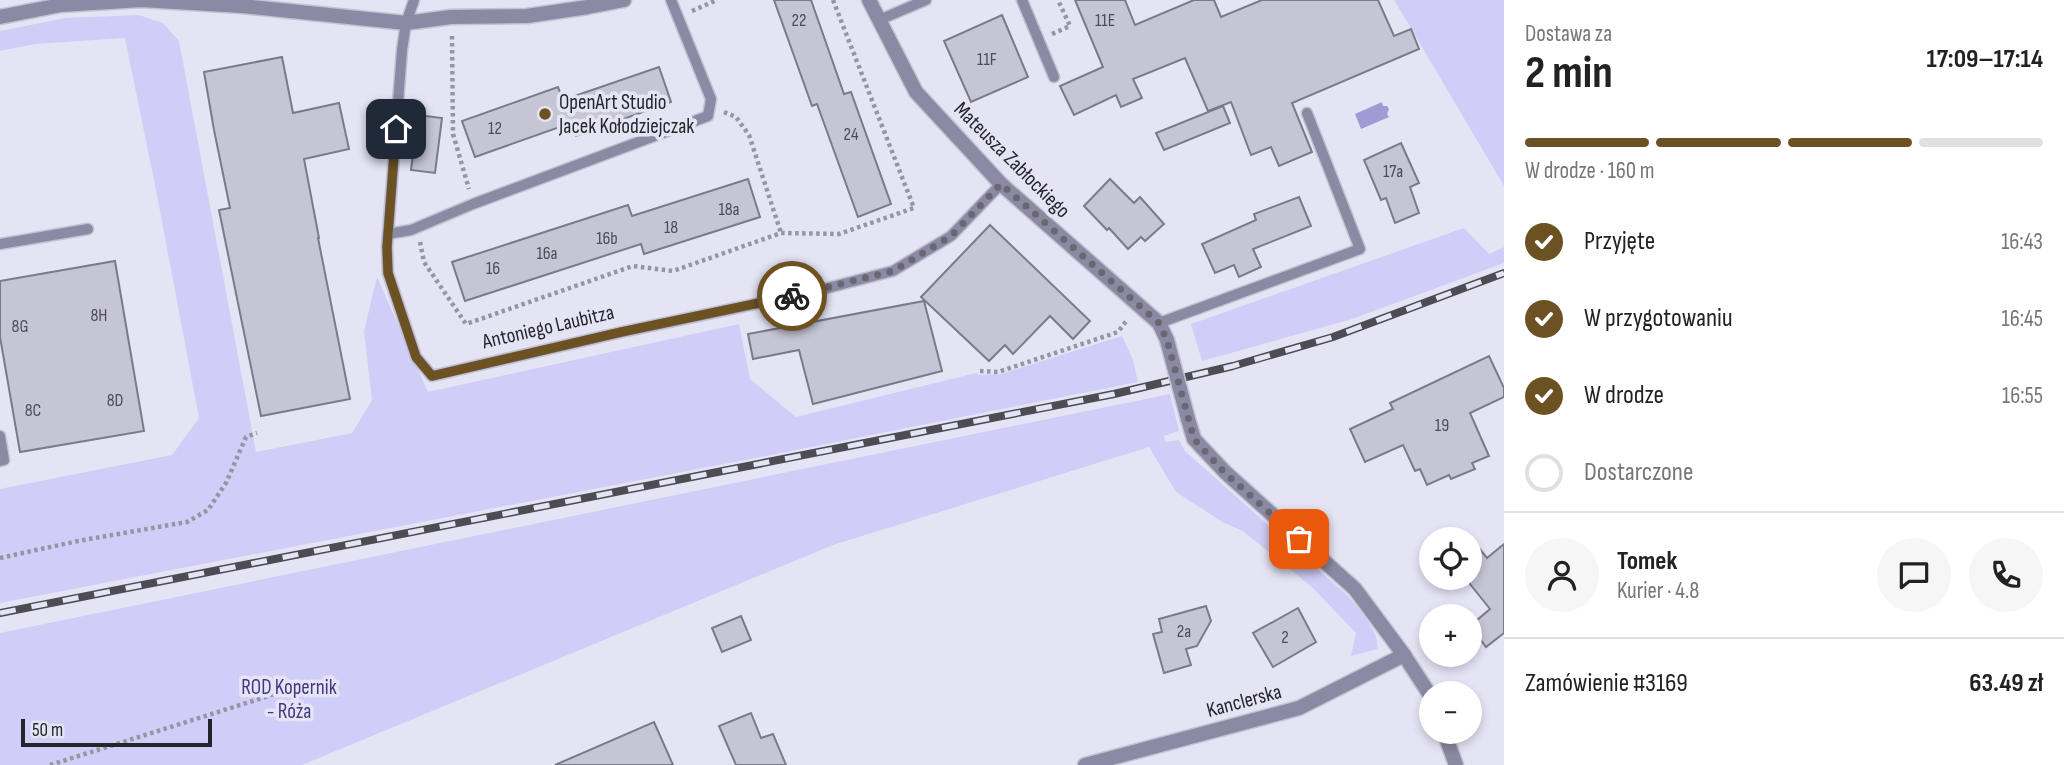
<!DOCTYPE html>
<html lang="pl">
<head>
<meta charset="utf-8">
<style>
  body { margin:0; font-family:"Sofia Sans Condensed",sans-serif; background:#f6f6f6; color:#222; height:100vh; display:flex; flex-direction:column; font-size:26px; white-space:nowrap }
  * { box-sizing:border-box; margin:0 }
  p { font-size:23px; color:#767676 }
  .icon { flex:none; width:38px; height:38px; fill:none; stroke:currentColor; stroke-width:2; stroke-linecap:round; stroke-linejoin:round }
  .map { position:relative; flex:1; overflow:hidden }
  .details { display:flex; flex-direction:column; background:#fff; width:560px }
  .details>* { flex:none }
  .tools { position:absolute; left:1419px; top:527px; display:grid; gap:14px }
  .tools a { display:grid; place-items:center; width:63px; height:63px; border-radius:50%; background:#fff; box-shadow:0 4px 10px #0003; font-size:35px }
  .scale { position:absolute; left:21px; bottom:18px; width:191px; box-sizing:border-box; padding-left:7px; border:4px solid #26252b; border-top:0; font-size:19px; line-height:24px; white-space:nowrap; color:#26252b; -webkit-text-stroke:5px #e5e4f5; paint-order:stroke }
  .pin { position:absolute; display:grid; place-items:center; width:60px; height:60px; color:#fff; margin:-30px; border-radius:14px; box-shadow:0 4px 10px #0006 }
  .courier { position:absolute; display:grid; place-items:center; width:70px; height:70px; margin:-35px; border:5px solid #6c5123; border-radius:50%; background:#fff; color:#222; box-shadow:0 2px 9px #0007 }
  .head em { font-style:normal; font-weight:700 }
  .head div { display:flex; flex-direction:column-reverse }
  .head { display:flex; align-items:center; justify-content:space-between; height:119px; padding:0 21px }
  h1 { font-size:46px; font-weight:700; line-height:52px }
  .bar { display:grid; grid-template-columns:repeat(4,1fr); gap:10px 7px; align-content:center; height:84px; padding:0 21px }
  .bar i { height:9px; border-radius:5px; background:#e0e0e0 }
  .bar .active { background:#6c5123 }
  .bar p { grid-column:span 4 }
  .line { display:flex; align-items:center; gap:18px; padding:0 21px; border-top:2px solid #e0e0e0 }
  .line div { flex:1 }
  .round { display:grid; place-items:center; flex:none; width:74px; height:74px; border-radius:37px; background:#f6f6f6 }
  ol { padding:0 21px; list-style:none }
  li { display:flex; align-items:center; gap:21px; height:77px }
  li p { margin-inline-start:auto }
  li .icon { padding:7px; border-radius:50%; background:#6c5123; color:#fff; stroke-width:4 }
  li:last-child { color:#767676 }
  li i { width:38px; height:38px; border:4px solid #e0e0e0; border-radius:50% }
  main { display:flex; flex:1; min-height:0 }
  .map>svg:first-child { display:block }
  .green { fill:#d0cdf8 }
  .water { fill:#a09ad5 }
  .building { fill:#c6c5d6; stroke:#7b7a89; stroke-width:2 }
  .lines { fill:none; stroke-linecap:round; stroke-linejoin:round }
  .lane-casing { stroke:#c3c2d1; stroke-width:13 }
  .street-casing { stroke:#c3c2d1; stroke-width:17 }
  .path { stroke:#9695a2; stroke-width:4.5; stroke-dasharray:3.5 3.5; stroke-linecap:butt }
  .lane { stroke:#8b89a3; stroke-width:10 }
  .street { stroke:#8b89a3; stroke-width:14 }
  .rail-casing { stroke:#4d4c54; stroke-width:8 }
  .rail { stroke:#e5e4f5; stroke-width:5; stroke-dasharray:16; stroke-linecap:butt }
  .street-bridge-casing { stroke:#c3c2d1; stroke-width:17; stroke-linecap:butt }
  .street-bridge { stroke:#8b89a3; stroke-width:14 }
  .done { stroke:#696872; stroke-width:7; stroke-dasharray:0 12.6 }
  .route { stroke:#6c5123; stroke-width:9 }
  .poi-dot { fill:#6c5123; stroke:#e5e4f5; stroke-width:2.5 }
  .labels { text-anchor:middle; dominant-baseline:central; stroke-width:7; stroke-linejoin:round; paint-order:stroke }
  .number-label { font-size:18px; fill:#4e4d56 }
  .poi-label { font-size:21px; fill:#26252b; stroke:#e5e4f5; text-anchor:start }
  .street-label { font-size:21px; fill:#26252b; stroke:#e5e4f5 }
  .park-label { font-size:21px; fill:#44377e; stroke:#e5e4f5 }
</style>
</head>
<body>
<main>
<div class="map">
<svg width="1504" height="765" viewBox="0 0 1504 765">
  <rect width="100%" height="100%" fill="#e5e4f5"/>
  <g class="green">
    <path d="M 1394,0 L 1504,0 L 1504,186 L 1409,25 Z"/>
    <path d="M 139,15 L 163,23 L 179,41 L 256,452 L 352,433 L 372,400 L 364,331 L 377,277 L 428,392 L 739,324 L 750,379 L 796,417 L 976,373 L 979,375 L 1001,374 L 1122,336 L 1133,360 L 1138,382 L 776,454 L 0,603 L 0,489 L 172,455 L 199,418 L 157,195 L 125,38 L 35,44 L 0,51 L 0,31 L 65,18 Z"/>
    <path d="M 1464,228 L 1489,254 L 1504,247 L 1504,263 L 1352,319 L 1202,361 L 1191,324 Z"/>
    <path d="M 1170,394 L 1179,431 L 1164,436 L 1165,442 L 1179,440 L 1185,451 L 1348,596 C 1358,608 1381,633 1377,649 L 1351,656 L 1356,633 L 1313,588 L 1243,531 L 1224,523 L 1176,492 L 1149,447 L 833,545 L 302,765 L 0,765 L 0,633 Z"/>
  </g>
  <path class="water" d="M 1382,102 L 1383,106 L 1387,106 L 1389,109 L 1387,114 L 1389,117 L 1361,129 L 1355,114 Z"/>
  <g class="building">
    <path d="M 774,0 L 811,0 L 844,94 L 851,92 L 891,204 L 858,217 L 817,104 L 812,106 Z"/>
    <path d="M 1075,0 L 1125,0 L 1135,25 L 1194,0 L 1214,0 L 1221,17 L 1262,0 L 1378,0 L 1394,36 L 1411,29 L 1419,49 L 1292,103 L 1312,152 L 1279,166 L 1271,147 L 1251,155 L 1231,102 L 1208,111 L 1185,58 L 1133,79 L 1142,98 L 1121,107 L 1116,95 L 1074,115 L 1060,86 L 1103,67 Z"/>
    <path d="M 1002,15 L 1028,77 L 971,102 L 944,41 Z"/>
    <path d="M 282,57 L 293,113 L 339,103 L 349,149 L 304,159 L 319,238 L 318,238 L 350,399 L 261,416 L 219,210 L 230,208 L 214,130 L 204,72 Z"/>
    <path d="M 659,67 L 671,102 L 576,136 L 571,123 L 475,157 L 462,121 L 558,87 L 563,100 Z"/>
    <path d="M 1223,106 L 1230,123 L 1164,150 L 1156,133 Z"/>
    <path d="M 418,115 L 442,118 L 435,173 L 411,170 Z"/>
    <path d="M 1401,143 L 1419,183 L 1410,187 L 1419,213 L 1395,223 L 1386,198 L 1381,200 L 1364,160 Z"/>
    <path d="M 748,179 L 760,217 L 644,254 L 641,244 L 465,301 L 452,262 L 628,205 L 632,216 Z"/>
    <path d="M 1110,179 L 1134,203 L 1140,197 L 1164,224 L 1145,241 L 1141,237 L 1128,249 L 1109,228 L 1107,230 L 1084,206 Z"/>
    <path d="M 1299,197 L 1311,226 L 1253,249 L 1261,267 L 1239,277 L 1234,265 L 1215,273 L 1202,244 L 1256,220 L 1254,214 Z"/>
    <path d="M 990,225 L 1090,321 L 1073,339 L 1050,316 L 1013,354 L 1005,345 L 989,361 L 921,297 Z"/>
    <path d="M 115,261 L 144,431 L 20,452 L 0,337 L 0,281 Z"/>
    <path d="M 924,301 L 942,371 L 813,404 L 799,350 L 753,359 L 748,334 Z"/>
    <path d="M 1489,356 L 1504,388 L 1504,397 L 1470,413 L 1489,456 L 1472,463 L 1475,469 L 1451,479 L 1449,475 L 1427,485 L 1420,469 L 1415,471 L 1403,445 L 1365,462 L 1350,429 L 1393,409 L 1390,403 Z"/>
    <path d="M 1470,537 L 1487,558 L 1504,544 L 1504,633 L 1486,647 L 1470,626 L 1490,609 L 1470,584 Z"/>
    <path d="M 1206,606 L 1211,621 L 1197,646 L 1186,649 L 1191,665 L 1164,673 L 1153,634 L 1162,632 L 1159,619 Z"/>
    <path d="M 1298,608 L 1316,642 L 1273,667 L 1253,633 Z"/>
    <path d="M 741,616 L 751,640 L 722,652 L 712,628 Z"/>
    <path d="M 751,713 L 761,738 L 773,734 L 786,765 L 736,765 L 719,726 Z"/>
    <path d="M 654,722 L 673,765 L 555,765 Z"/>
  </g>
  <g class="lines">
    <g class="lane-casing">
      <g id="lane">
        <path d="M 414,0 L 406,23 L 402,50 L 387,247 L 388,273 L 416,357 L 432,376 L 622,332 L 812,292 L 893,271 L 951,236 L 1001,184"/>
        <path d="M 1022,0 L 1054,77"/>
        <path d="M 879,20 L 926,0"/>
        <path d="M 388,234 L 411,230 L 473,204 L 708,116 L 711,99 L 671,0"/>
        <path d="M 0,244 L 88,229"/>
        <path d="M 1159,323 L 1360,249 L 1307,113"/>
        <path d="M 0,436 L 4,460 L 0,461"/>
      </g>
    </g>
    <g class="street-casing">
      <g id="street">
        <path d="M 869,0 L 916,92 L 1001,184 L 1159,323 L 1167,340"/>
        <path d="M 0,17 L 61,5 L 141,0 L 242,6 L 406,23 L 451,17 L 527,16 L 588,7 L 624,0"/>
        <path d="M 1188,419 L 1194,439 L 1225,472 L 1355,589 L 1404,655 L 1432,698"/>
        <path d="M 1444,732 L 1456,765"/>
        <path d="M 1085,765 L 1299,708 L 1404,655"/>
      </g>
    </g>
    <g class="path">
      <path d="M 692,11 L 717,0"/>
      <path d="M 1052,34 L 1070,26 L 1058,0"/>
      <path d="M 452,36 L 453,134 L 469,189"/>
      <path d="M 724,112 L 736,117 L 749,135 L 781,233"/>
      <path d="M 420,242 L 424,262 L 466,324 L 633,266 L 673,271 L 781,233 L 839,234 L 914,208 L 833,0"/>
      <path d="M 980,371 L 998,372 L 1118,332 L 1127,320"/>
      <path d="M 0,558 L 78,541 L 187,522 L 208,510 L 226,483 L 246,437 L 257,433"/>
      <path d="M 50,765 L 313,682"/>
    </g>
    <use href="#lane" class="lane"/>
    <use href="#street" class="street"/>
    <g class="rail-casing">
      <path id="rail" d="M 0,613 L 1114,394 L 1233,366 L 1333,337 L 1504,273"/>
    </g>
    <use href="#rail" class="rail"/>
    <g class="street-bridge-casing">
      <path id="street-bridge" d="M 1167,340 L 1188,419"/>
    </g>
    <use href="#street-bridge" class="street-bridge"/>
  </g>
  <g class="lines">
    <path class="done" d="M 792,296 L 893,271 L 951,236 L 1001,184 L 1159,323 L 1167,340 L 1194,439 L 1224,472 L 1299,539"/>
    <path class="route" d="M 396,129 L 387,247 L 388,273 L 416,357 L 432,376 L 621,332 L 792,296"/>
  </g>
  <circle class="poi-dot" cx="545" cy="114" r="7"/>
  <g class="labels">
    <g class="number-label">
      <text x="799" y="20">22</text>
      <text x="1105" y="20">11E</text>
      <text x="987" y="59">11F</text>
      <text x="495" y="128">12</text>
      <text x="851" y="134">24</text>
      <text x="1393" y="171">17a</text>
      <text x="729" y="209">18a</text>
      <text x="671" y="227">18</text>
      <text x="607" y="238">16b</text>
      <text x="547" y="253">16a</text>
      <text x="493" y="268">16</text>
      <text x="99" y="315">8H</text>
      <text x="20" y="326">8G</text>
      <text x="115" y="400">8D</text>
      <text x="33" y="410">8C</text>
      <text x="1442" y="425">19</text>
      <text x="1184" y="631">2a</text>
      <text x="1285" y="637">2</text>
    </g>
    <g class="poi-label">
      <text x="559" y="102">OpenArt Studio<tspan x="559" dy="24">Jacek Kołodziejczak</tspan></text>
    </g>
    <g class="street-label">
      <text transform="translate(1012 160) rotate(45)">Mateusza Zabłockiego</text>
      <text transform="translate(548 327) rotate(-13)">Antoniego Laubitza</text>
      <text transform="translate(1244 701) rotate(-15)">Kanclerska</text>
    </g>
    <g class="park-label">
      <text x="289" y="687">ROD Kopernik<tspan x="289" dy="24">- Róża</tspan></text>
    </g>
  </g>
</svg>
<div class="tools">
<a><svg class="icon" aria-label="locate" viewBox="0 0 24 24"><circle cx="12" cy="12" r="6"/><path d="M12 2v4M12 18v4M2 12h4M18 12h4"/></svg></a>
<a>+</a>
<a>−</a>
</div>
<div class="scale">50 m</div>
<div class="pin" style="left:1299px;top:539px;background:#ea580c"><svg class="icon" aria-label="bag" viewBox="0 0 24 24"><path d="M5 8h14l-1 12H6zM9 8a3 3 0 0 1 6 0"/></svg></div>
<div class="pin" style="left:396px;top:129px;background:#1f2937"><svg class="icon" aria-label="home" viewBox="0 0 24 24"><path d="M3 11l9-7 9 7M6 9v11h12V9"/></svg></div>
<div class="courier" style="left:792px;top:296px"><svg class="icon" aria-label="bike" viewBox="0 0 24 24"><circle cx="6" cy="16" r="4"/><circle cx="18" cy="16" r="4"/><path d="M6 16l4-8h5l3 8M10 8l3 8H6M13 5h3"/></svg></div>
</div>
<section class="details">
<div class="head"><div><h1>2 min</h1><p>Dostawa za</p></div><em>17:09–17:14</em></div>
<div class="bar"><i class="active"></i><i class="active"></i><i class="active"></i><i></i><p>W drodze · 160 m</p></div>
<ol>
<li><svg class="icon" aria-label="check" viewBox="0 0 24 24"><path d="M5 12l5 5 9-10"/></svg>Przyjęte<p>16:43</p></li>
<li><svg class="icon" aria-label="check" viewBox="0 0 24 24"><path d="M5 12l5 5 9-10"/></svg>W przygotowaniu<p>16:45</p></li>
<li><svg class="icon" aria-label="check" viewBox="0 0 24 24"><path d="M5 12l5 5 9-10"/></svg>W drodze<p>16:55</p></li>
<li><i></i>Dostarczone</li>
</ol>
<div class="line" style="height:126px"><a class="round"><svg class="icon" aria-label="person" viewBox="0 0 24 24"><circle cx="12" cy="8" r="4"/><path d="M4 21q1-7 8-7t8 7"/></svg></a><div><b>Tomek</b><p>Kurier · 4.8</p></div><a class="round"><svg class="icon" aria-label="chat" viewBox="0 0 24 24"><path d="M4 5h16v11H9l-5 4z"/></svg></a><a class="round"><svg class="icon" aria-label="phone" viewBox="0 0 24 24"><path d="M5 4h4l2 5-3 2q2 4 5 5l2-3 5 2v4C11 20 4 13 5 4z"/></svg></a></div>
<div class="line" style="height:91px"><div>Zamówienie #3169</div><b>63.49 zł</b></div>
</section>
</main>
</body>
</html>
